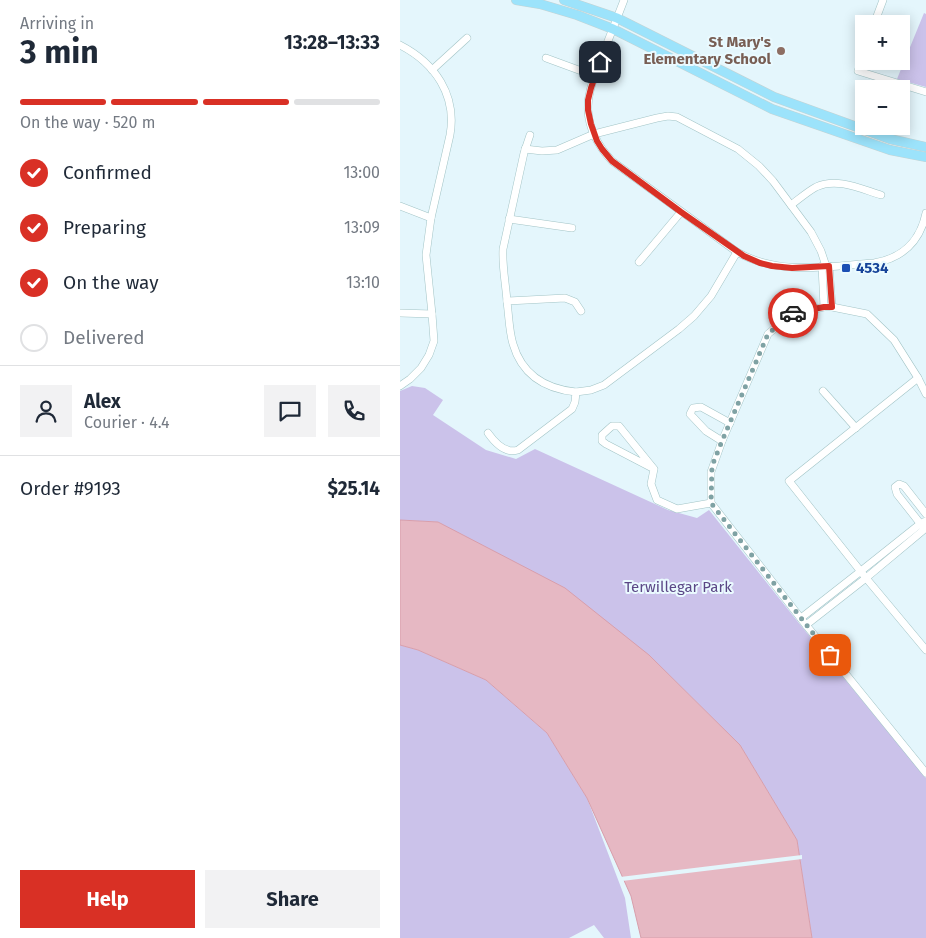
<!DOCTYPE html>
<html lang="en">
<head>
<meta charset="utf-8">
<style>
  body { margin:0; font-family:"Fira Sans",sans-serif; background:#f2f2f3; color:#1f2937; height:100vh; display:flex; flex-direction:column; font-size:19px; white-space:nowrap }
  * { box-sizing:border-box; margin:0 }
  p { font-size:16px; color:#747a83 }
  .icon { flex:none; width:28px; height:28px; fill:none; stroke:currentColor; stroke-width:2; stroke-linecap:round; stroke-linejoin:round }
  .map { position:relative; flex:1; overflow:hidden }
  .panel { display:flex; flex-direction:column; background:#fff; width:400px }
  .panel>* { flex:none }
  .fabs { position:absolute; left:455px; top:15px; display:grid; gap:10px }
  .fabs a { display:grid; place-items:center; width:55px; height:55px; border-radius:0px; background:#fff; box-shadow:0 2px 12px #0003; font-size:25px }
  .pin { position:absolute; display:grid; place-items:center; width:42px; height:42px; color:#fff; margin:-21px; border-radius:10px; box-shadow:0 2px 8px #0006 }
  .courier { position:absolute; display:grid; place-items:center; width:50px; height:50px; margin:-25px; border:4px solid #d93025; border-radius:50%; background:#fff; color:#222; box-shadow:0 1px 6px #0007 }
  .head em { font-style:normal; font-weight:700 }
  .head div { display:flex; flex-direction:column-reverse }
  .head { display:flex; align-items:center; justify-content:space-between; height:85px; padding:0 20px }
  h1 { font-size:32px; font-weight:700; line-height:38px }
  .bar { display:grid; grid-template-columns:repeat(4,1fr); gap:8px 5px; align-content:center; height:60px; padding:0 20px }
  .bar i { height:6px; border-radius:4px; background:#e0e1e3 }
  .bar .active { background:#d93025 }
  .bar p { grid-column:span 4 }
  .line { display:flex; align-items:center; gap:12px; padding:0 20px; border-top:1px solid #e0e1e3 }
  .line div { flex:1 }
  .round { display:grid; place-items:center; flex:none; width:52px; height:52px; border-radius:0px; background:#f2f2f3 }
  ol { padding:0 20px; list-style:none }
  li { display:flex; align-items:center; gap:15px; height:55px }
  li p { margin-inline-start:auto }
  li .icon { padding:5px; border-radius:50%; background:#d93025; color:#fff; stroke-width:4 }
  li:last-child { color:#747a83 }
  li i { width:28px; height:28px; border:2px solid #e0e1e3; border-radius:50% }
  .cta { display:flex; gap:10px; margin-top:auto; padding:10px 20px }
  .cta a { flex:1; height:58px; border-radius:0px; background:#d93025; color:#fff; font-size:20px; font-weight:700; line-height:58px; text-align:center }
  .cta a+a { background:#f2f2f3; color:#1f2937 }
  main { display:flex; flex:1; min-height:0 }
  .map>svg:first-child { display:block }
  .green { fill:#cbc2ea }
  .water { fill:#e6b8c3; stroke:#d89eab }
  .pier { fill:#e4f6fc }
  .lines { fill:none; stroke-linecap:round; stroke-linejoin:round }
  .minor-casing { stroke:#a2c4c6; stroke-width:8 }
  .major-casing { stroke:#c5d3d3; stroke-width:10 }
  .minor { stroke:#fff; stroke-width:7 }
  .major { stroke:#9ce3fb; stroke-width:9 }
  .done { stroke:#7fa2a4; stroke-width:5; stroke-dasharray:0 9 }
  .route { stroke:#d93025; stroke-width:6 }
  .education-dot { fill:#8d6e63; stroke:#eafaff; stroke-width:2 }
  .transit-dot { fill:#1a4fb4; stroke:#eafaff; stroke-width:2 }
  .labels { text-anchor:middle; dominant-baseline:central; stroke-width:4; stroke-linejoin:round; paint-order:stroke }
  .education-label { font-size:15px; font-weight:bold; fill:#785e54; stroke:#eafaff; text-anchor:end }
  .transit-label { font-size:15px; font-weight:bold; fill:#164399; stroke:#eafaff; text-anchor:start }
  .park-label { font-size:15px; fill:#5b4786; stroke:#eafaff }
</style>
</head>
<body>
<main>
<section class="panel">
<div class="head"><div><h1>3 min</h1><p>Arriving in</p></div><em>13:28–13:33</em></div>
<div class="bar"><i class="active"></i><i class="active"></i><i class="active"></i><i></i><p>On the way · 520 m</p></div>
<ol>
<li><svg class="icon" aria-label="check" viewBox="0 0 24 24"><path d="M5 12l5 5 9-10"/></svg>Confirmed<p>13:00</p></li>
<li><svg class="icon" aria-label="check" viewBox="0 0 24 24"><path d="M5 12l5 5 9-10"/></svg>Preparing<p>13:09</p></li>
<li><svg class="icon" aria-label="check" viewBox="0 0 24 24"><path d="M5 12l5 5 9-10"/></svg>On the way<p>13:10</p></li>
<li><i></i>Delivered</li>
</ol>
<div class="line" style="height:90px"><a class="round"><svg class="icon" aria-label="person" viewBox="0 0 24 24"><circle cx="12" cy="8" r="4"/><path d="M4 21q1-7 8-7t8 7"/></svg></a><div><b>Alex</b><p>Courier · 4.4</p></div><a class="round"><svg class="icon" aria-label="chat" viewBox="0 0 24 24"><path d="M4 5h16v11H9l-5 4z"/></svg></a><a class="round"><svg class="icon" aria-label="phone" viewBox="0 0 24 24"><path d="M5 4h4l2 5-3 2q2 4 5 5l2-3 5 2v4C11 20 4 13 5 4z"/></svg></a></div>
<div class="line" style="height:65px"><div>Order #9193</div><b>$25.14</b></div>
<div class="cta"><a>Help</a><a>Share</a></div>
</section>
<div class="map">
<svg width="526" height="938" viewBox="0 0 526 938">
  <rect width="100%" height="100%" fill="#e4f6fc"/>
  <g class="green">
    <path d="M 524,13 L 526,14 L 526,87 L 497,79 Z"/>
    <path d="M 12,386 L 25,388 L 43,400 L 33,415 L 86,450 L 116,459 L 135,449 L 268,510 L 297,518 L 309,510 L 398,622 L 526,778 L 526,938 L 412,938 L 397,840 L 340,745 L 249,655 L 38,522 L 0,520 L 0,391 Z"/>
    <path d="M 0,645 L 18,650 L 86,680 L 147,733 L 187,798 L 225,898 L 231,938 L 204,938 L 194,925 L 169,938 L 0,938 Z"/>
  </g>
  <path class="water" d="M 0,520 L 38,522 L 165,588 L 249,655 L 340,745 L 397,840 L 412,938 L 241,938 L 231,896 L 187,798 L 147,733 L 86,680 L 18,650 L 0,645 Z"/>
  <path class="pier" d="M 402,855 L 402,859 L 222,881 L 220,877 Z"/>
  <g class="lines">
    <g class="minor-casing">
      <g id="minor">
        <path d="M 224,0 C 216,21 208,41 200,61 C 195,76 187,93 188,110 C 189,129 199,147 212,161 L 337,252 C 379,276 428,266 474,263 C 503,258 520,242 526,213"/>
        <path d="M 474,24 L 483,0"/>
        <path d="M 0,45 C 35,63 57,95 50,135 L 31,218 L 26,255 L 32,314 L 34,341 L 29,355 L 21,368 L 10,379 L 0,386"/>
        <path d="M 464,54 L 458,71 L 526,92"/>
        <path d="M 146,58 L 195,76"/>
        <path d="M 32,70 L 67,38"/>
        <path d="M 130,135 L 124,153 L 103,249 C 102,267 106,285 107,302 C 109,316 109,331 113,344 C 122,375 146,389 176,392"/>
        <path d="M 125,149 L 142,151 L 157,150 L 194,134 L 257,118 L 268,116 L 277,117 L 338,149 L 359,166 L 373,181 L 411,232 L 421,251 L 426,266"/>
        <path d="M 391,205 C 399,199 407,192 416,187 C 437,177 461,189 481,195"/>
        <path d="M 0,206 L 31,218"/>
        <path d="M 109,219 L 172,228"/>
        <path d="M 239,262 L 281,212"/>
        <path d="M 422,266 L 424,307"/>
        <path d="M 429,266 L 432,307"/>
        <path d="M 107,301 L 165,298 L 175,302 L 181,311"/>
        <path d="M 0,313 L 32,314"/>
        <path d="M 518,378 L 526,394"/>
        <path d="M 423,391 L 456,428"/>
        <path d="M 88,433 C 95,443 105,454 118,450 L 172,409 L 175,402 L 176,392 L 191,390 L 204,385 L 279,329 L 294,316 L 311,296 L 337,252"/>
        <path d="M 322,441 L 306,431 L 290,414 L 293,408 L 301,407 L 330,423"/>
        <path d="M 254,469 L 206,444 L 202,441 L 202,435 L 212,426 L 219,426 L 254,469 L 251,484 L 257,500 L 277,509 L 311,503"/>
        <path d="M 523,527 L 497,494 L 495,487 L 499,484 L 504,486 L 526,514"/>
        <path d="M 401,618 L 461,571 L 520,524 L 526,521"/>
        <path d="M 406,625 L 466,578 L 526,528"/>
        <path d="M 526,650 L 466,578 L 389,481 L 518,378 L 494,340 L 467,314 L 432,307 L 424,307 L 392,314 L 368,334 L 322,441 L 311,472 L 311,503 L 406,625 L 526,773"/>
      </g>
    </g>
    <g class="major-casing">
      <g id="major">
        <path d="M 116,0 L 140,4 L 177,15 L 213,29 L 372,109 L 490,150 L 526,157"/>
        <path d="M 164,0 L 217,18 L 374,97 L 490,139 L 526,147"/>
      </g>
    </g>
    <use href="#minor" class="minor"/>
    <use href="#major" class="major"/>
  </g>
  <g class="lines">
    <path class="done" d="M 393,313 L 368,334 L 322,441 L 312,466 L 311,503 L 430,655"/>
    <path class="route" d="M 200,62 L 191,88 L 188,100 L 188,110 L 191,124 L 197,141 L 202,149 L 212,161 L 281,212 L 344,256 L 360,263 L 372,266 L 392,268 L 429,266 L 432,307 L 424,307 L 393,313"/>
  </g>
  <circle class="education-dot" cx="381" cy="51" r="5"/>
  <rect class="transit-dot" x="441" y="263" width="10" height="10" rx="2.5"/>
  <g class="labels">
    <g class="education-label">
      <text x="371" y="42">St Mary's<tspan x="371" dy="17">Elementary School</tspan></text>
    </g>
    <g class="transit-label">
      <text x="456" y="268">4534</text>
    </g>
    <g class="park-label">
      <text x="278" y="587">Terwillegar Park</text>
    </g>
  </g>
</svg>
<div class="fabs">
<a>+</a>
<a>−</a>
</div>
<div class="pin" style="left:430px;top:655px;background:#ea580c"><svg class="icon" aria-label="bag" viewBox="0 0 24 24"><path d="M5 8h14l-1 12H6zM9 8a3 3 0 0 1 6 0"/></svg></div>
<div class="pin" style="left:200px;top:62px;background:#1f2937"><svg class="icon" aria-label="home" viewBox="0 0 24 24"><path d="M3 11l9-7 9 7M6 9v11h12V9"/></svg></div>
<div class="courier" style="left:393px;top:313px"><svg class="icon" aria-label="car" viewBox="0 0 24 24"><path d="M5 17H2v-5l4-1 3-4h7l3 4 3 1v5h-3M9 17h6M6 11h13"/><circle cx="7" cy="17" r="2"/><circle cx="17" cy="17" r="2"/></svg></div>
</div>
</main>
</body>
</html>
